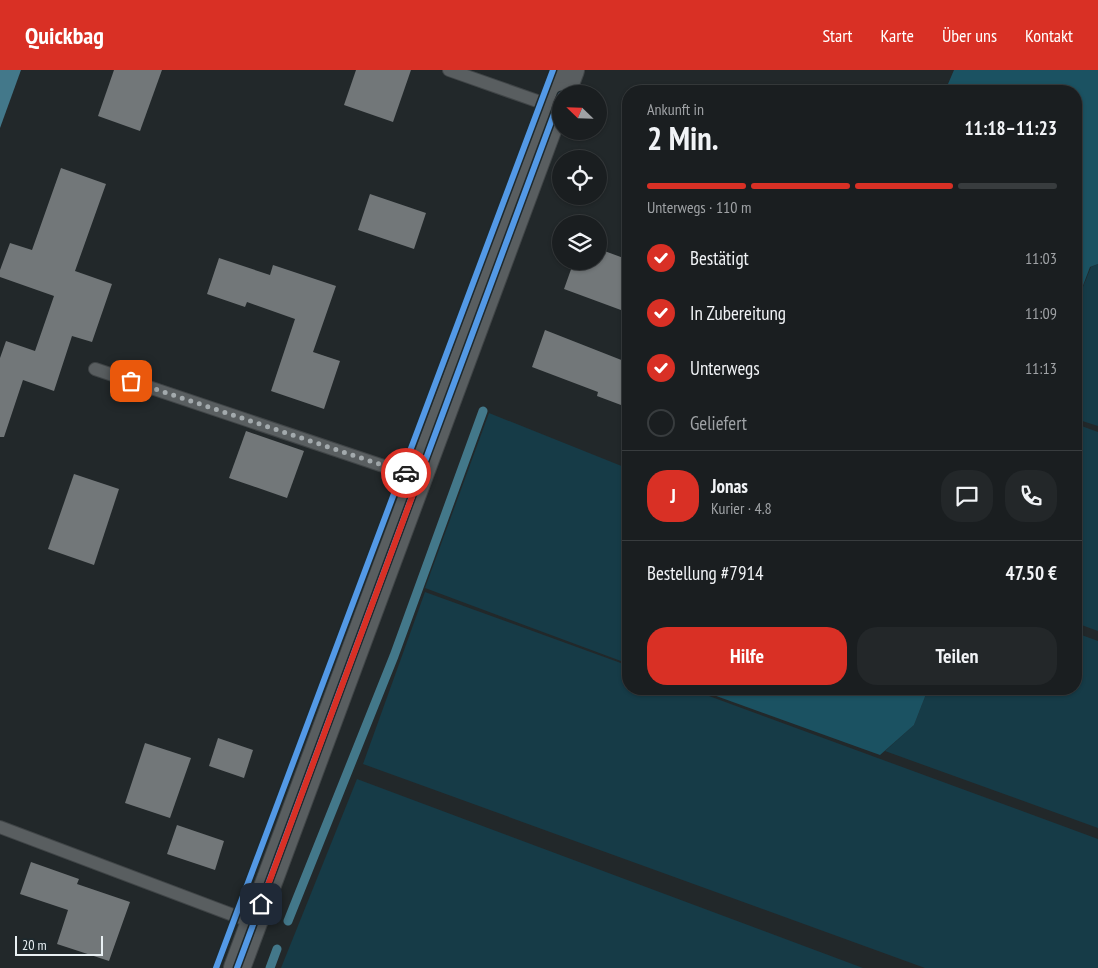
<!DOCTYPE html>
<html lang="de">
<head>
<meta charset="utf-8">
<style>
  body { margin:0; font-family:"PT Sans Narrow",sans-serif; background:#232729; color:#f1f3f6; height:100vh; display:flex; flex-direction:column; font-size:19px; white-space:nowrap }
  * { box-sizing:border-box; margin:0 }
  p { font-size:16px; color:#9fa2a5 }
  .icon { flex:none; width:28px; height:28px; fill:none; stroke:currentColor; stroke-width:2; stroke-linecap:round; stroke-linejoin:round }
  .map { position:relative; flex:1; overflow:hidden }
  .details { position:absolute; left:622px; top:15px; width:460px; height:610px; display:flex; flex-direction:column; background:#1a1e20; border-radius:20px; box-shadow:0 1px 4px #0004,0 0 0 1px #383c3e }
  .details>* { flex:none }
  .needle { width:32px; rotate:293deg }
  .controls { position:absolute; left:552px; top:15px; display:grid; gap:10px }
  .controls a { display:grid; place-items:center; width:55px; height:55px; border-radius:50%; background:#1a1e20; box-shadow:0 1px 4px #0004,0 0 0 1px #383c3e; font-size:25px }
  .scale { position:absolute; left:15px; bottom:12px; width:88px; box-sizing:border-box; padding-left:5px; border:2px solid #e9f0f3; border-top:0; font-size:14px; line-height:18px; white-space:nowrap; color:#e9f0f3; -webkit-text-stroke:4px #1e292d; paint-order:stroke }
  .pin { position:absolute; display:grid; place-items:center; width:42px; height:42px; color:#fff; margin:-21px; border-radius:10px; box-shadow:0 2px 8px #0006 }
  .courier { position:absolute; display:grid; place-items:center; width:50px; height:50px; margin:-25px; border:4px solid #d93025; border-radius:50%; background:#fff; color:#222; box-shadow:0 1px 6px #0007 }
  .headline em { font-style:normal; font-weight:600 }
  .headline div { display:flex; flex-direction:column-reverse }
  .headline { display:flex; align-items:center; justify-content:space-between; height:85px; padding:0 25px }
  h1 { font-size:32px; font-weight:600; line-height:38px }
  .bar { display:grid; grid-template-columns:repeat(4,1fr); gap:8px 5px; align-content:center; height:60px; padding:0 25px }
  .bar i { height:6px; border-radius:4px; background:#383c3e }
  .bar .on { background:#d93025 }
  .bar p { grid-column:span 4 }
  .line { display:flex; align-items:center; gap:12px; padding:0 25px; border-top:1px solid #383c3e }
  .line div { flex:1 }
  .round { display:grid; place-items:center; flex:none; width:52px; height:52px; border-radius:20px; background:#232729 }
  ol { padding:0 25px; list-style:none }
  li { display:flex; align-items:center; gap:15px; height:55px }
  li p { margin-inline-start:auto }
  li .icon { padding:5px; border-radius:50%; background:#d93025; color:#fff; stroke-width:4 }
  li:last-child { color:#9fa2a5 }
  li i { width:28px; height:28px; border:2px solid #383c3e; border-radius:50% }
  .primary-button { display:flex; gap:10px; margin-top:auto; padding:10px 25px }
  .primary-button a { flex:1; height:58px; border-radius:20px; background:#d93025; color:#fff; font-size:20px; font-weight:600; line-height:58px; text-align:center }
  .primary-button a+a { background:#232729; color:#f1f3f6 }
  header { display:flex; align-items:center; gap:30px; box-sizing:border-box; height:70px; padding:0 25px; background:#d93025; color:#fff }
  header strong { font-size:24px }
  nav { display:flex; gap:28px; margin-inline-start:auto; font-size:18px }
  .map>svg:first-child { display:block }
  .green { fill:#163b47 }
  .forest { fill:#1b5262 }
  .water { fill:#43788a }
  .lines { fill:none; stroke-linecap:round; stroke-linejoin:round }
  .stream { stroke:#43788a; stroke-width:9 }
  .building { fill:#727779 }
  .service-casing { stroke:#404547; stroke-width:14 }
  .minor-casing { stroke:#404547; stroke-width:28 }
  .service { stroke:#595e60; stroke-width:12 }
  .minor { stroke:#595e60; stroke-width:26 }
  .cycleway-casing { stroke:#1e292d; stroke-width:9 }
  .cycleway { stroke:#5399e6; stroke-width:6 }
  .done { stroke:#a3aaad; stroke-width:5; stroke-dasharray:0 9 }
  .route { stroke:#d93025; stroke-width:6 }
</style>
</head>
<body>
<header>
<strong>Quickbag</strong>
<nav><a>Start</a><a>Karte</a><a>Über uns</a><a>Kontakt</a></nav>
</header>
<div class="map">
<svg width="1098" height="898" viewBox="0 0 1098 898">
  <rect width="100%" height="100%" fill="#22282a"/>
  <g class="green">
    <path d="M 1098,194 L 1098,356 L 1076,349 L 1076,234 L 1091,197 Z"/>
    <path d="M 489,343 L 629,399 L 629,594 L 425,518 Z"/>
    <path d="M 1076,354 L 1098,362 L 1098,561 L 1076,553 Z"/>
    <path d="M 425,522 L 629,596 L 629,619 L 690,619 L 1098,769 L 1098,898 L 925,898 L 363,694 Z"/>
    <path d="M 1076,563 L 1098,571 L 1098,758 L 885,681 L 914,655 L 928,619 L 1076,619 Z"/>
    <path d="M 357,709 L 863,898 L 281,898 Z"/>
  </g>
  <g class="forest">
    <path d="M 954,0 L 1098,0 L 1098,194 L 1090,197 L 1076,234 L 1076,21 L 945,21 Z"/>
    <path d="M 710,619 L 928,619 L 914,655 L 880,685 L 708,623 Z"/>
  </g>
  <path class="water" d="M 0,0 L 21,0 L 0,58 Z"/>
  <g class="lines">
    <g class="stream">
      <path d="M 288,851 L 394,586 L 483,341"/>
      <path d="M 270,898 L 277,879"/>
    </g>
  </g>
  <g class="building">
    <path d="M 114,0 L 162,0 L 140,61 L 98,46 Z"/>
    <path d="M 356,0 L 411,0 L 393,52 L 344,35 Z"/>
    <path d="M 61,98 L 106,114 L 75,201 L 112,214 L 92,272 L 72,266 L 54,321 L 23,310 L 4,367 L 0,367 L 0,288 L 6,271 L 35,281 L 54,226 L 0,207 L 0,200 L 10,173 L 32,180 Z"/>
    <path d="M 370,124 L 426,143 L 414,179 L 358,160 Z"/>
    <path d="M 599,179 L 629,190 L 629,243 L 564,219 L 574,191 L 599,191 Z"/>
    <path d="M 219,188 L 270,205 L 273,195 L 336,216 L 313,282 L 340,291 L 324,339 L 271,321 L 295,249 L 247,232 L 245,237 L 207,224 Z"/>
    <path d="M 545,260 L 629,293 L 629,338 L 597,326 L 598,322 L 532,297 Z"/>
    <path d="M 246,361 L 304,381 L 287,428 L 229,408 Z"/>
    <path d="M 74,404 L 119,419 L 94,495 L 48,479 Z"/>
    <path d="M 218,668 L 253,680 L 244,708 L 209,696 Z"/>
    <path d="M 145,673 L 191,688 L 170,748 L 125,733 Z"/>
    <path d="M 177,755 L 224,771 L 215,800 L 167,784 Z"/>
    <path d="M 31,792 L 79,809 L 77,814 L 130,832 L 109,891 L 57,874 L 68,840 L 20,824 Z"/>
  </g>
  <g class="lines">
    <g class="service-casing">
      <g id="service">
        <path d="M 449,0 L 557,38"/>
        <path d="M 95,299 L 419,408"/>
        <path d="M 0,757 L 254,853"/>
      </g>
    </g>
    <g class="minor-casing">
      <g id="minor">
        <path d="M 562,24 L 571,0"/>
        <path d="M 237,898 L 561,25"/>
      </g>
    </g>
    <use href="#service" class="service"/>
    <use href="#minor" class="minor"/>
    <g class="cycleway-casing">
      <g id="cycleway">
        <path d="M 216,898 L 553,0"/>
        <path d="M 237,898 L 561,25"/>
      </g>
    </g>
    <use href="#cycleway" class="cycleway"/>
  </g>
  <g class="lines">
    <path class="done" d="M 131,311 L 406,403"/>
    <path class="route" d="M 261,834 L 419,408 L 406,403"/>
  </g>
</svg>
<div class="controls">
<a><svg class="needle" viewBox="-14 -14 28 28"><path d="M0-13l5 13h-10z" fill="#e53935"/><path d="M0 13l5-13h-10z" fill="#9fa2a5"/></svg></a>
<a><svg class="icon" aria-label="locate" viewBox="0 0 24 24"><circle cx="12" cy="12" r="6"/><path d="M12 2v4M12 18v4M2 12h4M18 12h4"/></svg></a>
<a><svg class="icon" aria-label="layers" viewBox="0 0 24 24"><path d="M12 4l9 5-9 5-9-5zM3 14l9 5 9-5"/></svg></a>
</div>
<div class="scale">20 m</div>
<div class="pin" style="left:131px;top:311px;background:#ea580c"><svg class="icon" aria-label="bag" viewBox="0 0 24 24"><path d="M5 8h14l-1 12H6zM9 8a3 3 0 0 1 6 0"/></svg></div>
<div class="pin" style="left:261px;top:834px;background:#1f2937"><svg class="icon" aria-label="home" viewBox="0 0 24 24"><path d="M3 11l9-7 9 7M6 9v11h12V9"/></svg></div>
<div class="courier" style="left:406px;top:403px"><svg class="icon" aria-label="car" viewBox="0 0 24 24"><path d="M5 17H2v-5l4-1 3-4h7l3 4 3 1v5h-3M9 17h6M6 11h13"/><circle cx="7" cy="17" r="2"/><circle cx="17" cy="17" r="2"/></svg></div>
<section class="details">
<div class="headline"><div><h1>2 Min.</h1><p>Ankunft in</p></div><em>11:18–11:23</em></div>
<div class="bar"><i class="on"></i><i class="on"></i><i class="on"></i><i></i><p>Unterwegs · 110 m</p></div>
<ol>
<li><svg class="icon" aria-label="check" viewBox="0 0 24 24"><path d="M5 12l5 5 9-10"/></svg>Bestätigt<p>11:03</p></li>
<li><svg class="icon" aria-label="check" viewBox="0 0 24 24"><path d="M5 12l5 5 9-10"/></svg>In Zubereitung<p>11:09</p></li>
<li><svg class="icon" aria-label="check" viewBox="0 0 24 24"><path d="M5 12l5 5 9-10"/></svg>Unterwegs<p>11:13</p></li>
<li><i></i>Geliefert</li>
</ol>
<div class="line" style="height:90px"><b class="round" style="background:#d93025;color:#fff">J</b><div><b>Jonas</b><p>Kurier · 4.8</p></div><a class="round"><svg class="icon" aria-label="chat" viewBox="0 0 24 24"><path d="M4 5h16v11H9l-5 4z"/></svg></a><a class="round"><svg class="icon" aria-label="phone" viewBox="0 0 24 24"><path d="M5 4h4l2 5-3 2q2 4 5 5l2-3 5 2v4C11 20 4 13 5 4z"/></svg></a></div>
<div class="line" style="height:65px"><div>Bestellung #7914</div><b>47.50 €</b></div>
<div class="primary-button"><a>Hilfe</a><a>Teilen</a></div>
</section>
</div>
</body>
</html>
